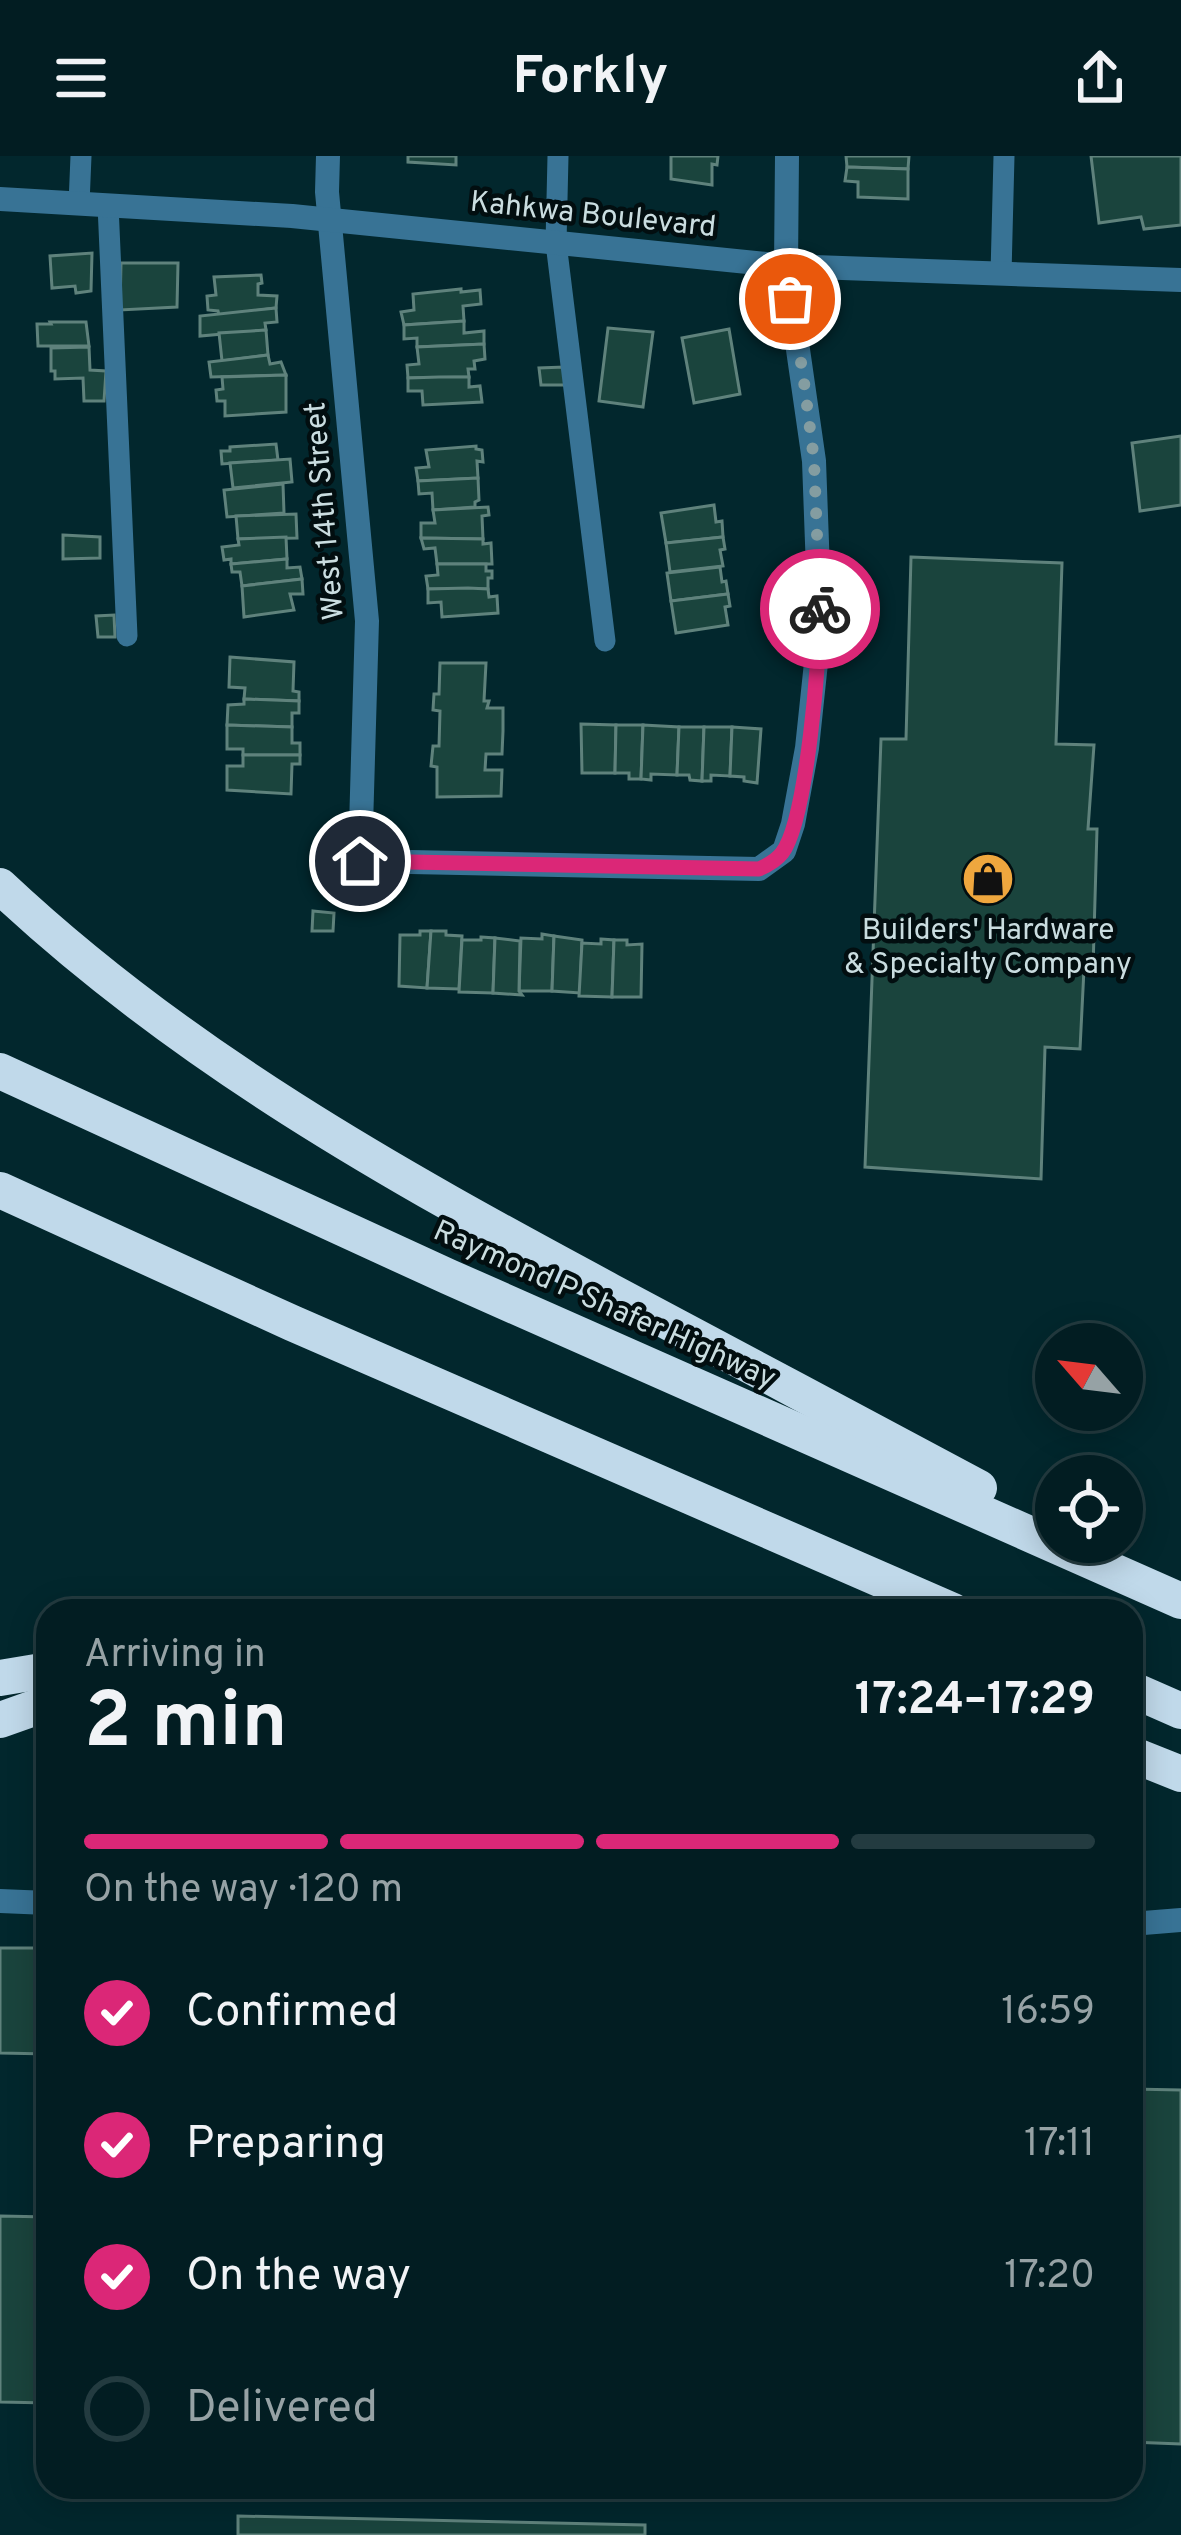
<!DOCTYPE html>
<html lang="en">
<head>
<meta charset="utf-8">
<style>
  body { margin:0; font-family:Overpass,sans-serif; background:#102a2f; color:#f1f3f6; height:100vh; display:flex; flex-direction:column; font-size:45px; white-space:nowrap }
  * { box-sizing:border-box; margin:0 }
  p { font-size:39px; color:#96a2a5 }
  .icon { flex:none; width:66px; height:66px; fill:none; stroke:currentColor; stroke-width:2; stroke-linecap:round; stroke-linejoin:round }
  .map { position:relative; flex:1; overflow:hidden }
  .sheet { position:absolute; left:36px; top:1443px; width:1107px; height:900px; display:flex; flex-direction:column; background:#021d22; border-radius:36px; box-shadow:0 6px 30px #0003,0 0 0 3px #233b40 }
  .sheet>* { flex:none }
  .needle { width:78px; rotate:298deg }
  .tools { position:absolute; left:1035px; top:1167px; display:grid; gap:24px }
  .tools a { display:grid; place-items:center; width:108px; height:108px; border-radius:50%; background:#021d22; box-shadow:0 6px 30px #0003,0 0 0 3px #233b40; font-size:60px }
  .pin { position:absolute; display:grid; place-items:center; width:102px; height:102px; color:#fff; margin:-51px; border:6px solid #fff; border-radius:50%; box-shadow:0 3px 12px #0007 }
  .courier { position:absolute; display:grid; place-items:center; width:120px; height:120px; margin:-60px; border:9px solid #db2777; border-radius:50%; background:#fff; color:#222; box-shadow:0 3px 15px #0007 }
  .summary em { font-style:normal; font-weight:700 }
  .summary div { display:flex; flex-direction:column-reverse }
  .summary { display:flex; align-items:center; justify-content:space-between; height:204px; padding:0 48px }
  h1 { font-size:78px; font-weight:700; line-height:90px }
  .bar { display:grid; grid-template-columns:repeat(4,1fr); gap:18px 12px; align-content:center; height:144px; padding:0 48px }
  .bar i { height:15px; border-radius:9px; background:#233b40 }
  .bar .selected { background:#db2777 }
  .bar p { grid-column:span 4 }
  ol { padding:0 48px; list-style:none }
  li { display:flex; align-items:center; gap:36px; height:132px }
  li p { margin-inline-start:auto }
  li .icon { padding:12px; border-radius:50%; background:#db2777; color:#fff; stroke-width:4 }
  li:last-child { color:#96a2a5 }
  li i { width:66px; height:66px; border:6px solid #233b40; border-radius:50% }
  header { display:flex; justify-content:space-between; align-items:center; height:156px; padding:0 48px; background:#021d22; font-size:54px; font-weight:700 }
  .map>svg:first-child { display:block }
  .building { fill:#1a443d; stroke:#5f827c; stroke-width:3 }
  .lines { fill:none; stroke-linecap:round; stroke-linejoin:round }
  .lane { stroke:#387395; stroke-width:21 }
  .street { stroke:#387395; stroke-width:24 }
  .highway { stroke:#c0d9ea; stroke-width:36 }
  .done { stroke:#849da1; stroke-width:12; stroke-dasharray:0 21.6 }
  .route { stroke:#db2777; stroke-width:15 }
  .labels { text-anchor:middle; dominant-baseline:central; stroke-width:9; stroke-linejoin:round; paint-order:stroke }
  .street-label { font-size:30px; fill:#cadde0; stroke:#020e10 }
  .poi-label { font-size:30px; fill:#cadde0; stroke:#020e10 }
</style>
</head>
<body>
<header><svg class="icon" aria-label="menu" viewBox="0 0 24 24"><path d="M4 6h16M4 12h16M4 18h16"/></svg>Forkly<svg class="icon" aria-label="share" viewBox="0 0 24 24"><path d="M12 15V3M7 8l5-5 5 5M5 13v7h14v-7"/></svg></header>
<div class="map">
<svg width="1181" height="2379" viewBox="0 0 1181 2379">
  <rect width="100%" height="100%" fill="#02272d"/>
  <g class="building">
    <path d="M 408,0 L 456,0 L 456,9 L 408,6 Z"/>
    <path d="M 671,0 L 718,0 L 717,9 L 712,8 L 712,29 L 671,23 Z"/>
    <path d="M 846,0 L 909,0 L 908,13 L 847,11 Z"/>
    <path d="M 1091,0 L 1181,0 L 1181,69 L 1144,73 L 1141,61 L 1099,67 Z"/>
    <path d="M 847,11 L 908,13 L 908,43 L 858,41 L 858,26 L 845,25 Z"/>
    <path d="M 92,97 L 91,135 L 76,137 L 75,130 L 52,132 L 50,100 Z"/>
    <path d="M 121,107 L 178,107 L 177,151 L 120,154 Z"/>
    <path d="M 261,119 L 262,127 L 258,128 L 258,139 L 277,140 L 276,152 L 219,159 L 218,155 L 208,154 L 207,140 L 216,139 L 214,121 Z"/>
    <path d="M 461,133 L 461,136 L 480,134 L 481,148 L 463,150 L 464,165 L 404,169 L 401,156 L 414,154 L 413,138 Z"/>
    <path d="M 276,152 L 277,166 L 265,167 L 266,174 L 200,180 L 200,160 Z"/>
    <path d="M 464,165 L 464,177 L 484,175 L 484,188 L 417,191 L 417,182 L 404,183 L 404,169 Z"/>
    <path d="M 50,166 L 86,166 L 89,190 L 38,190 L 37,168 L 51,168 Z"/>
    <path d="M 608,172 L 653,176 L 643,251 L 599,245 Z"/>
    <path d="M 729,173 L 740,238 L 694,247 L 682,182 Z"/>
    <path d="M 266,174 L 268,199 L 222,205 L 219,177 Z"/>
    <path d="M 484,188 L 485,203 L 474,205 L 475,213 L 468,213 L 469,221 L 408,222 L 407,209 L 419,208 L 417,191 Z"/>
    <path d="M 89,191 L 90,214 L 106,215 L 104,245 L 84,245 L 83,222 L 55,223 L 55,215 L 51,215 L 51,192 Z"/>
    <path d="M 268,199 L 270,208 L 281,206 L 286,219 L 211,221 L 209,206 Z"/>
    <path d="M 564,211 L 565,229 L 541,229 L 539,212 Z"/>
    <path d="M 286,219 L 286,256 L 225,260 L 225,245 L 217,245 L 216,234 L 223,233 L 222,221 Z"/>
    <path d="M 439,221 L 469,221 L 469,231 L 480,230 L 482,246 L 423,249 L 422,235 L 408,235 L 408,222 Z"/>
    <path d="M 1181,280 L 1181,349 L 1140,355 L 1132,287 Z"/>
    <path d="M 276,288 L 278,304 L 222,308 L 221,295 L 230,295 L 230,291 Z"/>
    <path d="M 476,290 L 476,293 L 482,294 L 483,306 L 477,305 L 478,322 L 418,325 L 416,312 L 429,311 L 426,294 Z"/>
    <path d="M 290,303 L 292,326 L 233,332 L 230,307 Z"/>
    <path d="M 478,322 L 479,344 L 475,346 L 475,351 L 433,354 L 432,337 L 419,338 L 418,325 Z"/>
    <path d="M 283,328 L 284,357 L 227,361 L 224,334 Z"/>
    <path d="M 714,349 L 716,366 L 722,365 L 723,381 L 666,387 L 661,357 Z"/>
    <path d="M 488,351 L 489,359 L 482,360 L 483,383 L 421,382 L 421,367 L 435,367 L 433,354 Z"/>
    <path d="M 296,358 L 297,382 L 238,383 L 236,360 Z"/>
    <path d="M 63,379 L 100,381 L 100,402 L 63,403 Z"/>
    <path d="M 286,381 L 287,403 L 231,408 L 231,403 L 224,404 L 222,391 L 239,389 L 238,383 Z"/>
    <path d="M 723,381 L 725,393 L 720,394 L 723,410 L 670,416 L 666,387 Z"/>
    <path d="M 421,382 L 483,383 L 483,388 L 491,387 L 492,408 L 437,408 L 435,392 L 424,393 Z"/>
    <path d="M 911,401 L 1062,407 L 1056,588 L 1094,589 L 1088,673 L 1097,673 L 1093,813 L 1084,813 L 1080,893 L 1045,891 L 1041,1023 L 865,1011 L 881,583 L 906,583 Z"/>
    <path d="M 287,403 L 287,412 L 300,411 L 302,423 L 242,430 L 240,416 L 232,416 L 231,408 Z"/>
    <path d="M 437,408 L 486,408 L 486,415 L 492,415 L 492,422 L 488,422 L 488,433 L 428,433 L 426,420 L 438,419 Z"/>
    <path d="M 720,411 L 722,426 L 726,425 L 728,438 L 671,445 L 667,417 Z"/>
    <path d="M 302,423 L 303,438 L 290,438 L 294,454 L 244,461 L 242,430 Z"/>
    <path d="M 468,432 L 488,433 L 489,441 L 497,440 L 498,457 L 442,461 L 441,446 L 428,447 L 428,433 Z"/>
    <path d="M 728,438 L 730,450 L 725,451 L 728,469 L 676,477 L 671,445 Z"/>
    <path d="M 114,459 L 115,481 L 98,481 L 96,460 Z"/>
    <path d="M 230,501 L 294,506 L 293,535 L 299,536 L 299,545 L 244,543 L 245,532 L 229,531 Z"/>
    <path d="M 440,507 L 486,507 L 484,545 L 489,545 L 487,552 L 503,552 L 503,575 L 502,598 L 486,598 L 485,614 L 502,614 L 501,640 L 437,641 L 437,611 L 431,610 L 433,590 L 439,590 L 440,555 L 433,554 L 434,538 L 439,538 Z"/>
    <path d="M 244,543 L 299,545 L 299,557 L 292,557 L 292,571 L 227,569 L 228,549 L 244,548 Z"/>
    <path d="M 581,568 L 616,569 L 615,617 L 582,617 Z"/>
    <path d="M 227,569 L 292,571 L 292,587 L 300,587 L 300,599 L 243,599 L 243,593 L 227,593 Z"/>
    <path d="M 616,569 L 643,569 L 641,623 L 629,623 L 629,617 L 615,617 Z"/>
    <path d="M 643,569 L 679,571 L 677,619 L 651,618 L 651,624 L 641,623 Z"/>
    <path d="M 679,571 L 704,571 L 702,625 L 690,624 L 689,619 L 677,619 Z"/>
    <path d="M 704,571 L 732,571 L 730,620 L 711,619 L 711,625 L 702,625 Z"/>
    <path d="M 732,571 L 761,573 L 757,627 L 744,625 L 744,621 L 730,620 Z"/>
    <path d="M 243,599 L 300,599 L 300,608 L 292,608 L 291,638 L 227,634 L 227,610 L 243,610 Z"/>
    <path d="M 313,755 L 334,757 L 333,775 L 312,775 Z"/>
    <path d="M 420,775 L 431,775 L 427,832 L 399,830 L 400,779 L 420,779 Z"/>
    <path d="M 431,775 L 446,775 L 446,779 L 462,780 L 459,833 L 427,832 Z"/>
    <path d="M 542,778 L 554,780 L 552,835 L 519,835 L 521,782 L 542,783 Z"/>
    <path d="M 554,780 L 582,784 L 580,837 L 552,835 Z"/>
    <path d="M 481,781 L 495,782 L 493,837 L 459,836 L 462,784 L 481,784 Z"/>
    <path d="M 495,782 L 520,785 L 519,835 L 522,839 L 493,837 Z"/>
    <path d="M 601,783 L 614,784 L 612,841 L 579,840 L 582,787 L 601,788 Z"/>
    <path d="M 614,784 L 627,784 L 627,789 L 642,788 L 641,841 L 612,841 Z"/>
    <path d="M 0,1792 L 48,1792 L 48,1898 L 0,1897 Z"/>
    <path d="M 1131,1933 L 1181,1934 L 1181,2288 L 1131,2286 Z"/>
    <path d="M 0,2060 L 48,2061 L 48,2247 L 0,2246 Z"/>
    <path d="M 238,2360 L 645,2369 L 645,2379 L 238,2379 Z"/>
  </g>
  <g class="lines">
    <g class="lane">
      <path d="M 558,0 L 556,87 L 605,485"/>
      <path d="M 79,48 L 81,0"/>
      <path d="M 108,49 L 127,480"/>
      <path d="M 1001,118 L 1004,0"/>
    </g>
    <g class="street">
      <path d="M 328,0 L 327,36 L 367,465 L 360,705 L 759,713 L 784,695 L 793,668 L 807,592 L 820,469 L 814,305 L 786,110 L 787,0"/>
      <path d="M 0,43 L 292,60 L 786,110 L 1181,124"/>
      <path d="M 0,1745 L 48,1747"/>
      <path d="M 1131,1768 L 1181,1764"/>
    </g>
    <g class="highway">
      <path d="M 0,730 C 182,901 392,1018 610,1135 C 733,1201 856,1266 979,1332"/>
      <path d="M 0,915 L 449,1121 L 1181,1445"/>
      <path d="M 0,1034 L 292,1167 L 953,1455"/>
      <path d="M 0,1522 L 48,1514"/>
      <path d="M 1131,1533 L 1181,1555"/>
      <path d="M 0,1564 L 48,1547"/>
      <path d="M 1131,1598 L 1181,1618"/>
    </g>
  </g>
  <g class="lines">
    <path class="done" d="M 790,143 L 803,218 L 814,304 L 820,453"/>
    <path class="route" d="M 360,705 L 759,713 C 768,709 776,705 782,697 C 807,665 820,498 820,453"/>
  </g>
  <defs>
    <g id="shop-disc" transform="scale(2.7)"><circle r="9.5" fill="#efa73e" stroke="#020e10"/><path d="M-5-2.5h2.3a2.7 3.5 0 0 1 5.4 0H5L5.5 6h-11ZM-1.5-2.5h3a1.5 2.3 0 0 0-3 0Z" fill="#111"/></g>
  </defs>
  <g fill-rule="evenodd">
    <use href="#shop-disc" x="988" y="723"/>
  </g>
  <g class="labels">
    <g class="street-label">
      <text transform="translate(593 60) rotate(6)">Kahkwa Boulevard</text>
      <text transform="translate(326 355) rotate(-95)">West 14th Street</text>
      <text transform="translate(604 1150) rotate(24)">Raymond P Shafer Highway</text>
    </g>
    <g class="poi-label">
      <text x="988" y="775">Builders' Hardware<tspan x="988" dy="34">&amp; Specialty Company</tspan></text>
    </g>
  </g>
</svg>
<div class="tools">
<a><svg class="needle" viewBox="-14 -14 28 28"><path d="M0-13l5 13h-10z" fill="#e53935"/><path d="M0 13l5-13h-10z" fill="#96a2a5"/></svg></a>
<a><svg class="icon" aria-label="locate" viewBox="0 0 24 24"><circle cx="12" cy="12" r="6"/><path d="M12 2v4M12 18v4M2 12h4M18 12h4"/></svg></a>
</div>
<div class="pin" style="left:790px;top:143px;background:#ea580c"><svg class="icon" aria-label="bag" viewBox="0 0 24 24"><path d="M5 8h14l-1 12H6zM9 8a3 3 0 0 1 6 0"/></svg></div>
<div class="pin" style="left:360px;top:705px;background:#1f2937"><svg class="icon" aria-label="home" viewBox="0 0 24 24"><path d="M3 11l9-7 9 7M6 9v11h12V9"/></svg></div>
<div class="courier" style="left:820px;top:453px"><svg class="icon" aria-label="bike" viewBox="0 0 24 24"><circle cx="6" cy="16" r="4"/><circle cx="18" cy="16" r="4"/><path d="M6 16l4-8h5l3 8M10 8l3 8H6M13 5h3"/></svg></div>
<section class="sheet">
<div class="summary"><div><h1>2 min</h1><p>Arriving in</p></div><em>17:24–17:29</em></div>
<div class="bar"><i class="selected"></i><i class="selected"></i><i class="selected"></i><i></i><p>On the way · 120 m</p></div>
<ol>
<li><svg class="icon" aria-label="check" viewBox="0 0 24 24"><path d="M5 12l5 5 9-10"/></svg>Confirmed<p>16:59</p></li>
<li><svg class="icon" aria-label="check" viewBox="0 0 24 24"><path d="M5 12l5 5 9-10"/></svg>Preparing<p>17:11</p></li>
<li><svg class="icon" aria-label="check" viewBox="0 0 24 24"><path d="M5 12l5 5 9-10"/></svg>On the way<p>17:20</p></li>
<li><i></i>Delivered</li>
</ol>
</section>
</div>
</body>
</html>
